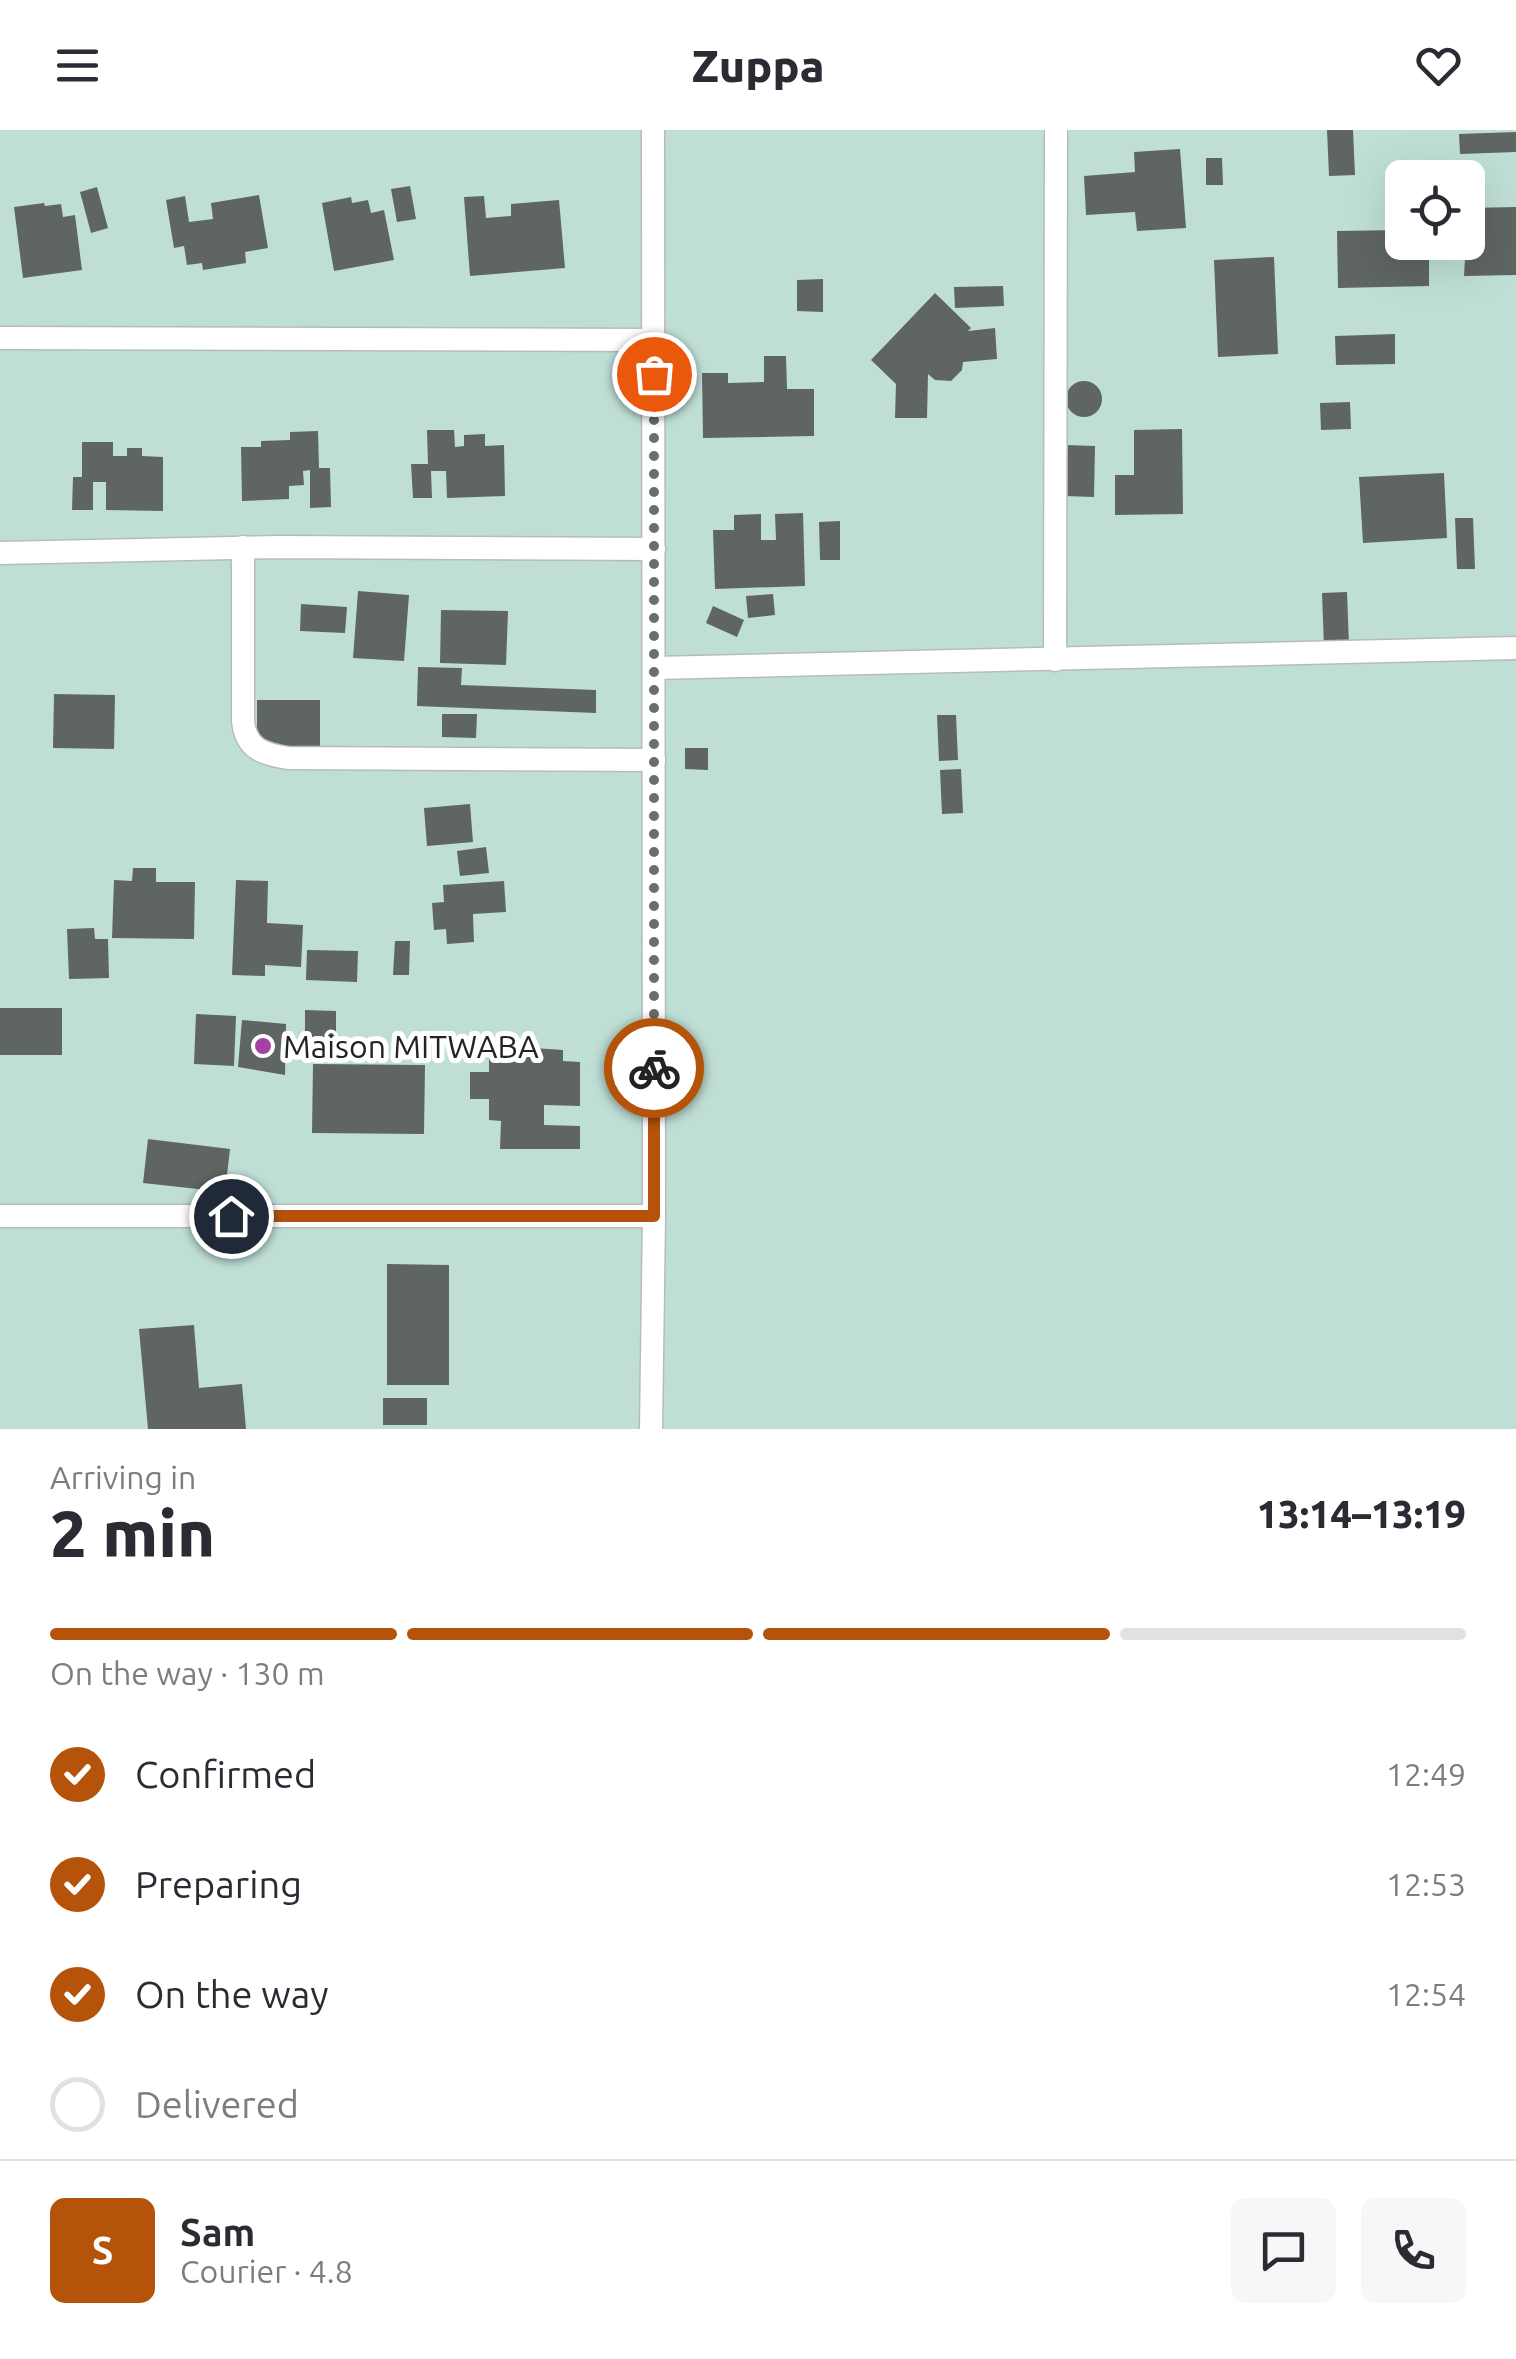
<!DOCTYPE html>
<html lang="en">
<head>
<meta charset="utf-8">
<style>
  body { margin:0; font-family:Ubuntu,sans-serif; background:#f7f7f7; color:#2b2b33; height:100vh; display:flex; flex-direction:column; font-size:38px; white-space:nowrap }
  * { box-sizing:border-box; margin:0 }
  p { font-size:32px; color:#7c7c81 }
  .icon { flex:none; width:55px; height:55px; fill:none; stroke:currentColor; stroke-width:2; stroke-linecap:round; stroke-linejoin:round }
  .map { position:relative; height:1299px; overflow:hidden }
  .side { display:flex; flex-direction:column; background:#fff; flex:1 }
  .side>* { flex:none }
  .buttons { position:absolute; left:1385px; top:30px; display:grid; gap:20px }
  .buttons a { display:grid; place-items:center; width:100px; height:100px; border-radius:15px; background:#fff; box-shadow:0 10px 40px #0002; font-size:50px }
  .pin { position:absolute; display:grid; place-items:center; width:85px; height:85px; color:#fff; margin:-42px; border:5px solid #fff; border-radius:50%; box-shadow:0 2px 10px #0007 }
  .courier { position:absolute; display:grid; place-items:center; width:100px; height:100px; margin:-50px; border:8px solid #b45309; border-radius:50%; background:#fff; color:#222; box-shadow:0 2px 12px #0007 }
  .head em { font-style:normal; font-weight:800 }
  .head div { display:flex; flex-direction:column-reverse }
  .head { display:flex; align-items:center; justify-content:space-between; height:170px; padding:0 50px }
  h1 { font-size:65px; font-weight:800; line-height:75px }
  .bar { display:grid; grid-template-columns:repeat(4,1fr); gap:15px 10px; align-content:center; height:120px; padding:0 50px }
  .bar i { height:12px; border-radius:8px; background:#e1e1e2 }
  .bar .selected { background:#b45309 }
  .bar p { grid-column:span 4 }
  .line { display:flex; align-items:center; gap:25px; padding:0 50px; border-top:2px solid #e1e1e2 }
  .line div { flex:1 }
  .round { display:grid; place-items:center; flex:none; width:105px; height:105px; border-radius:15px; background:#f7f7f7 }
  ol { padding:0 50px; list-style:none }
  li { display:flex; align-items:center; gap:30px; height:110px }
  li p { margin-inline-start:auto }
  li .icon { padding:10px; border-radius:50%; background:#b45309; color:#fff; stroke-width:4 }
  li:last-child { color:#7c7c81 }
  li i { width:55px; height:55px; border:5px solid #e1e1e2; border-radius:50% }
  header { display:flex; justify-content:space-between; align-items:center; height:130px; padding:0 50px; background:#fff; font-size:45px; font-weight:800 }
  .map>svg:first-child { display:block }
  .green { fill:#bfdfd6; fill-rule:evenodd }
  .building { fill:#5f6563 }
  .lines { fill:none; stroke-linecap:round; stroke-linejoin:round }
  .street-casing { stroke:#b6bcba; stroke-width:25 }
  .street { stroke:#fff; stroke-width:22 }
  .done { stroke:#6a6e6c; stroke-width:10; stroke-dasharray:0 18 }
  .route { stroke:#b45309; stroke-width:12 }
  .poi-dot { fill:#a740a4; stroke:#fff; stroke-width:4 }
  .labels { text-anchor:middle; dominant-baseline:central; stroke-width:10; stroke-linejoin:round; paint-order:stroke }
  .poi-label { font-size:32px; fill:#222423; stroke:#fff; text-anchor:start }
</style>
</head>
<body>
<header><svg class="icon" aria-label="menu" viewBox="0 0 24 24"><path d="M4 6h16M4 12h16M4 18h16"/></svg>Zuppa<svg class="icon" aria-label="heart" viewBox="0 0 24 24"><path d="M12 20l-8-8c-3-5 5-10 8-4 3-6 11-1 8 4z"/></svg></header>
<div class="map">
<svg width="1516" height="1299" viewBox="0 0 1516 1299">
  <rect width="100%" height="100%" fill="#f0f7f5"/>
  <path class="green" d="M 0,0 L 1516,0 L 1516,1299 L 0,1299 ZM 1402,48 L 1468,48 L 1468,112 L 1402,112 Z"/>
  <g class="building">
    <path d="M 1327,0 L 1353,0 L 1355,45 L 1329,46 Z"/>
    <path d="M 1516,2 L 1516,22 L 1460,24 L 1459,4 Z"/>
    <path d="M 1180,19 L 1186,98 L 1137,101 L 1135,82 L 1086,85 L 1084,46 L 1135,42 L 1134,22 Z"/>
    <path d="M 1206,28 L 1222,28 L 1223,55 L 1206,55 Z"/>
    <path d="M 410,56 L 416,89 L 397,92 L 391,59 Z"/>
    <path d="M 97,57 L 108,98 L 91,103 L 80,62 Z"/>
    <path d="M 259,65 L 268,118 L 245,122 L 246,133 L 203,140 L 202,133 L 187,135 L 184,116 L 174,118 L 166,70 L 185,66 L 189,92 L 213,89 L 211,73 Z"/>
    <path d="M 484,66 L 486,88 L 511,86 L 511,74 L 559,70 L 565,138 L 470,146 L 464,67 Z"/>
    <path d="M 351,67 L 352,73 L 368,70 L 371,83 L 384,80 L 394,130 L 334,141 L 322,73 Z"/>
    <path d="M 44,73 L 45,76 L 61,74 L 63,87 L 75,85 L 82,140 L 23,148 L 14,77 Z"/>
    <path d="M 1516,77 L 1516,145 L 1464,146 L 1468,78 Z"/>
    <path d="M 1402,100 L 1402,112 L 1429,112 L 1429,156 L 1338,158 L 1337,101 Z"/>
    <path d="M 1274,127 L 1278,224 L 1218,227 L 1214,130 Z"/>
    <path d="M 823,149 L 823,182 L 797,181 L 797,150 Z"/>
    <path d="M 1003,156 L 1004,176 L 955,178 L 954,157 Z"/>
    <path d="M 935,163 L 971,198 L 968,201 L 995,198 L 997,229 L 963,232 L 962,240 L 951,251 L 935,250 L 928,244 L 927,288 L 895,288 L 896,254 L 871,230 Z"/>
    <path d="M 1395,204 L 1395,234 L 1336,235 L 1335,206 Z"/>
    <path d="M 764,226 L 786,226 L 787,259 L 814,259 L 814,306 L 703,308 L 702,243 L 728,243 L 728,253 L 764,252 Z"/>
    <circle cx="1084" cy="269" r="18"/>
    <path d="M 1350,272 L 1351,299 L 1321,300 L 1320,273 Z"/>
    <path d="M 1182,299 L 1183,384 L 1115,385 L 1115,345 L 1134,345 L 1134,300 Z"/>
    <path d="M 427,300 L 454,300 L 455,317 L 464,316 L 464,305 L 485,304 L 485,316 L 504,315 L 505,366 L 447,368 L 446,341 L 431,341 L 432,368 L 413,368 L 411,334 L 428,334 Z"/>
    <path d="M 318,301 L 319,338 L 330,338 L 331,377 L 310,378 L 310,340 L 303,341 L 304,355 L 289,356 L 289,369 L 242,371 L 241,317 L 261,317 L 261,311 L 290,310 L 290,302 Z"/>
    <path d="M 82,312 L 113,312 L 113,326 L 127,326 L 127,318 L 142,318 L 142,326 L 163,327 L 163,381 L 106,380 L 106,352 L 93,352 L 93,380 L 72,380 L 73,347 L 82,347 Z"/>
    <path d="M 1065,315 L 1095,316 L 1094,367 L 1064,366 Z"/>
    <path d="M 1444,343 L 1447,408 L 1363,413 L 1359,347 Z"/>
    <path d="M 803,383 L 805,456 L 715,459 L 713,400 L 734,400 L 734,385 L 761,384 L 761,410 L 776,410 L 775,384 Z"/>
    <path d="M 1455,388 L 1473,388 L 1475,439 L 1457,439 Z"/>
    <path d="M 840,391 L 840,430 L 820,430 L 819,392 Z"/>
    <path d="M 358,461 L 409,465 L 404,531 L 353,528 Z"/>
    <path d="M 1347,462 L 1349,516 L 1324,517 L 1322,463 Z"/>
    <path d="M 773,464 L 775,485 L 748,488 L 746,466 Z"/>
    <path d="M 301,474 L 347,477 L 345,503 L 300,501 Z"/>
    <path d="M 713,476 L 744,490 L 737,507 L 706,493 Z"/>
    <path d="M 441,480 L 508,481 L 506,535 L 440,533 Z"/>
    <path d="M 418,537 L 462,538 L 461,555 L 596,560 L 596,583 L 417,576 Z"/>
    <path d="M 54,564 L 115,565 L 114,619 L 53,618 Z"/>
    <rect x="257" y="570" width="63" height="46"/>
    <path d="M 442,584 L 477,584 L 476,608 L 442,607 Z"/>
    <path d="M 937,585 L 956,585 L 958,630 L 939,631 Z"/>
    <path d="M 685,618 L 708,618 L 708,640 L 685,639 Z"/>
    <path d="M 961,639 L 963,683 L 942,684 L 940,640 Z"/>
    <path d="M 470,674 L 473,712 L 427,716 L 424,678 Z"/>
    <path d="M 486,717 L 489,743 L 460,746 L 457,721 Z"/>
    <path d="M 133,738 L 156,738 L 156,752 L 195,752 L 194,809 L 112,808 L 114,750 L 132,751 Z"/>
    <path d="M 236,750 L 268,751 L 267,793 L 303,795 L 301,837 L 265,835 L 265,846 L 232,845 Z"/>
    <path d="M 504,751 L 506,782 L 473,784 L 474,812 L 447,814 L 446,799 L 434,800 L 432,773 L 444,772 L 443,755 Z"/>
    <path d="M 94,798 L 95,809 L 108,809 L 109,848 L 69,849 L 67,799 Z"/>
    <path d="M 395,811 L 410,811 L 409,845 L 393,845 Z"/>
    <path d="M 307,820 L 358,821 L 357,852 L 306,850 Z"/>
    <rect x="0" y="878" width="62" height="47"/>
    <path d="M 305,880 L 336,881 L 336,916 L 305,916 Z"/>
    <path d="M 196,884 L 236,886 L 234,936 L 194,934 Z"/>
    <path d="M 242,890 L 286,894 L 285,945 L 238,937 Z"/>
    <path d="M 489,915 L 563,920 L 563,931 L 580,932 L 580,976 L 544,975 L 544,995 L 580,996 L 580,1019 L 500,1019 L 501,991 L 489,990 L 489,969 L 470,969 L 470,942 L 489,942 Z"/>
    <path d="M 313,934 L 425,935 L 424,1004 L 312,1003 Z"/>
    <path d="M 148,1009 L 230,1019 L 225,1062 L 143,1053 Z"/>
    <path d="M 387,1134 L 449,1135 L 449,1255 L 387,1255 Z"/>
    <path d="M 194,1195 L 199,1258 L 242,1254 L 246,1299 L 148,1299 L 139,1199 Z"/>
    <rect x="383" y="1268" width="44" height="27"/>
  </g>
  <g class="lines">
    <g class="street-casing">
      <g id="street">
        <path d="M 0,208 L 654,210"/>
        <path d="M 243,417 L 243,591 C 246,619 263,624 288,628 L 654,630"/>
        <path d="M 0,423 L 279,417 L 654,419"/>
        <path d="M 1055,530 L 1056,0"/>
        <path d="M 654,538 L 1516,518"/>
        <path d="M 0,1086 L 654,1086"/>
        <path d="M 651,1299 L 654,1086 L 653,0"/>
      </g>
    </g>
    <use href="#street" class="street"/>
  </g>
  <g class="lines">
    <path class="done" d="M 654,938 L 654,244"/>
    <path class="route" d="M 231,1086 L 654,1086 L 654,938"/>
  </g>
  <circle class="poi-dot" cx="263" cy="916" r="10"/>
  <g class="labels">
    <g class="poi-label">
      <text x="283" y="916">Maison MITWABA</text>
    </g>
  </g>
</svg>
<div class="buttons">
<a><svg class="icon" aria-label="locate" viewBox="0 0 24 24"><circle cx="12" cy="12" r="6"/><path d="M12 2v4M12 18v4M2 12h4M18 12h4"/></svg></a>
</div>
<div class="pin" style="left:654px;top:244px;background:#ea580c"><svg class="icon" aria-label="bag" viewBox="0 0 24 24"><path d="M5 8h14l-1 12H6zM9 8a3 3 0 0 1 6 0"/></svg></div>
<div class="pin" style="left:231px;top:1086px;background:#1f2937"><svg class="icon" aria-label="home" viewBox="0 0 24 24"><path d="M3 11l9-7 9 7M6 9v11h12V9"/></svg></div>
<div class="courier" style="left:654px;top:938px"><svg class="icon" aria-label="bike" viewBox="0 0 24 24"><circle cx="6" cy="16" r="4"/><circle cx="18" cy="16" r="4"/><path d="M6 16l4-8h5l3 8M10 8l3 8H6M13 5h3"/></svg></div>
</div>
<section class="side">
<div class="head"><div><h1>2 min</h1><p>Arriving in</p></div><em>13:14–13:19</em></div>
<div class="bar"><i class="selected"></i><i class="selected"></i><i class="selected"></i><i></i><p>On the way · 130 m</p></div>
<ol>
<li><svg class="icon" aria-label="check" viewBox="0 0 24 24"><path d="M5 12l5 5 9-10"/></svg>Confirmed<p>12:49</p></li>
<li><svg class="icon" aria-label="check" viewBox="0 0 24 24"><path d="M5 12l5 5 9-10"/></svg>Preparing<p>12:53</p></li>
<li><svg class="icon" aria-label="check" viewBox="0 0 24 24"><path d="M5 12l5 5 9-10"/></svg>On the way<p>12:54</p></li>
<li><i></i>Delivered</li>
</ol>
<div class="line" style="height:180px"><b class="round" style="background:#b45309;color:#fff">S</b><div><b>Sam</b><p>Courier · 4.8</p></div><a class="round"><svg class="icon" aria-label="chat" viewBox="0 0 24 24"><path d="M4 5h16v11H9l-5 4z"/></svg></a><a class="round"><svg class="icon" aria-label="phone" viewBox="0 0 24 24"><path d="M5 4h4l2 5-3 2q2 4 5 5l2-3 5 2v4C11 20 4 13 5 4z"/></svg></a></div>
</section>
</body>
</html>
